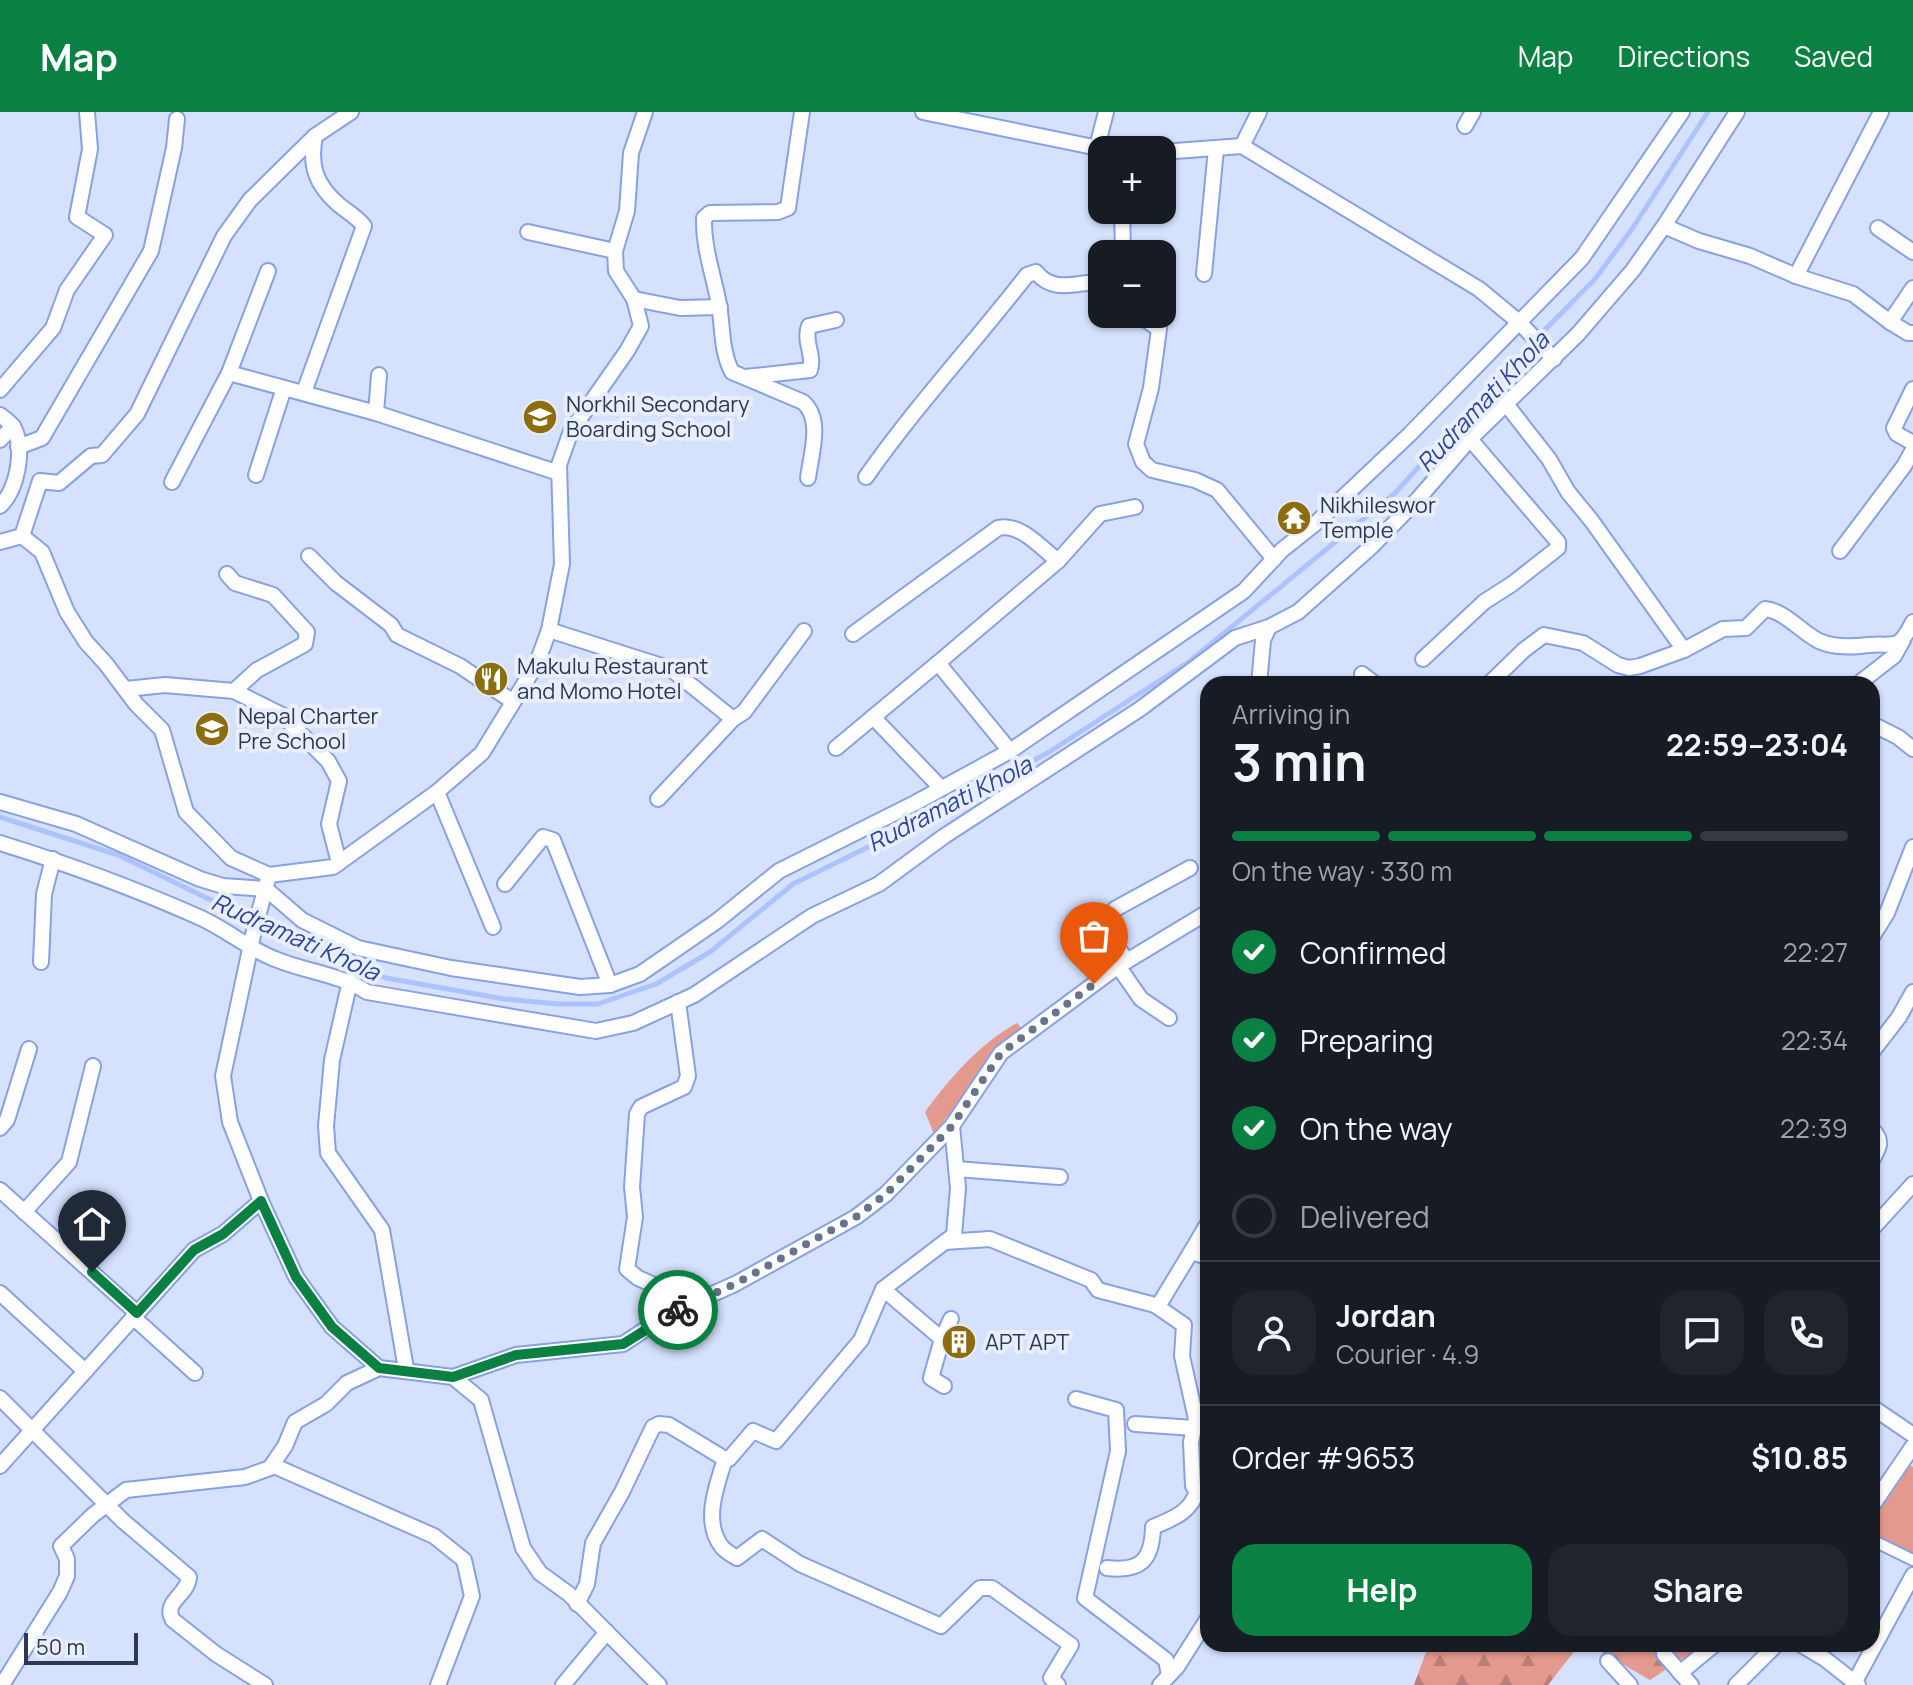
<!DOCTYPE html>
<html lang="en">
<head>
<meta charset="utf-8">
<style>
  body { margin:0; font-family:Manrope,sans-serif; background:#20242c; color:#f1f3f6; height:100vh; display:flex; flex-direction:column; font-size:30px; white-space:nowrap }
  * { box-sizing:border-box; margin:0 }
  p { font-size:26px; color:#9ea1a6 }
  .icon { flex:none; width:44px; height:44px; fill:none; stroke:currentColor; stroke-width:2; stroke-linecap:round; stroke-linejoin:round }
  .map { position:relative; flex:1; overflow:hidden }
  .drawer { position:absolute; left:1200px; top:564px; width:680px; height:976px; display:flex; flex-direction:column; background:#171b24; border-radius:24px; box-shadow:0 2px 6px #0004 }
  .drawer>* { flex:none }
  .fabs { position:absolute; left:1088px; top:24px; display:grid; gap:16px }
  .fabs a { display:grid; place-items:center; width:88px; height:88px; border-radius:16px; background:#171b24; box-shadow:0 2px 6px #0004; font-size:40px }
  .scale { position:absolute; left:24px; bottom:20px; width:114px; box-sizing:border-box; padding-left:8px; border:4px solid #2e3853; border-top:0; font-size:22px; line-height:28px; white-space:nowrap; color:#2e3853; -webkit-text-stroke:6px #e8eefc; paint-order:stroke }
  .pin { position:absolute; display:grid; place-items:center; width:68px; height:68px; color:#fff; margin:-82px -34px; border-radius:50% 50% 50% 0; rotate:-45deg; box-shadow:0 0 8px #0007 }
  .pin .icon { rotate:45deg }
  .courier { position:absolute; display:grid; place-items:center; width:80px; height:80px; margin:-40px; border:6px solid #0b8043; border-radius:50%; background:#fff; color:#222; box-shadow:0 2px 10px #0007 }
  .headline em { font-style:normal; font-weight:700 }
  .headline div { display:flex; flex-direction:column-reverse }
  .headline { display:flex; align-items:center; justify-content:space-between; height:136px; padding:0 32px }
  h1 { font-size:52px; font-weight:700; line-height:60px }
  .bar { display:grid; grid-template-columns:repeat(4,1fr); gap:12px 8px; align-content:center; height:96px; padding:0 32px }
  .bar i { height:10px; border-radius:6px; background:#363941 }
  .bar .current { background:#0b8043 }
  .bar p { grid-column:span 4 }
  .line { display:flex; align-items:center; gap:20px; padding:0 32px; border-top:2px solid #363941 }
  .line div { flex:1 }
  .round { display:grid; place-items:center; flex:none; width:84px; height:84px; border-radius:24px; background:#20242c }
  ol { padding:0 32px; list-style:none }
  li { display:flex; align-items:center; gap:24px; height:88px }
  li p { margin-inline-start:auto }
  li .icon { padding:8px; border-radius:50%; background:#0b8043; color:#fff; stroke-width:4 }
  li:last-child { color:#9ea1a6 }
  li i { width:44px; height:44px; border:4px solid #363941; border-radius:50% }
  .primary-button { display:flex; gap:16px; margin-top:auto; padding:16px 32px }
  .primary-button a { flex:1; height:92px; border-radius:24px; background:#0b8043; color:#fff; font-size:32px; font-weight:700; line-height:92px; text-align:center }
  .primary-button a+a { background:#20242c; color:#f1f3f6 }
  header { display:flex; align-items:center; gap:48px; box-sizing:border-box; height:112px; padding:0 40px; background:#0b8043; color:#fff }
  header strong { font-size:38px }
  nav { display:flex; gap:44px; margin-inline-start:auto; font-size:28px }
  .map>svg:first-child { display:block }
  .green { fill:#e4998e }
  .forest { fill:url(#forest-firs) }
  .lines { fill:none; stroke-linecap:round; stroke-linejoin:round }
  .stream { stroke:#adc3ff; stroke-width:5 }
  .pedestrian-casing { stroke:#88a1e3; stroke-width:14 }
  .minor-casing { stroke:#88a1e3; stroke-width:18 }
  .pedestrian { stroke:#fff; stroke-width:10 }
  .minor { stroke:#fff; stroke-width:14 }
  .done { stroke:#68738e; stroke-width:8; stroke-dasharray:0 14.4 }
  .route { stroke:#0b8043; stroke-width:10 }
  .labels { text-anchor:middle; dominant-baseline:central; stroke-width:8; stroke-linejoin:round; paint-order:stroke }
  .poi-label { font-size:22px; fill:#2e3853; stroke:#e8eefc; text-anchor:start }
  .water-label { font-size:24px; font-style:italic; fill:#2d4598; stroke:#e8eefc }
</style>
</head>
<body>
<header>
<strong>Map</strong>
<nav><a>Map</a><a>Directions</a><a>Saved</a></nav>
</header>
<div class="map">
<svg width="1913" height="1573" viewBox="0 0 1913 1573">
  <defs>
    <pattern id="forest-firs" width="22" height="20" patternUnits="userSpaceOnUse" patternTransform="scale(2)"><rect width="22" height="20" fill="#e4998e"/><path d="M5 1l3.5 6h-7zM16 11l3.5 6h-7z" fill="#b97e77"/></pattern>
  </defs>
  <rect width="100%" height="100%" fill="#d5e1fd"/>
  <g class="green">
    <path d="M 1017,911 L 1024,919 L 1005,929 L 934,1022 L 925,1000 C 950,966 980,931 1017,911 Z"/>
    <path d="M 1902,1350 L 1913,1355 L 1913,1448 L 1872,1428 L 1872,1395 Z"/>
  </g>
  <g class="forest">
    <path d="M 1429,1532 L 1580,1532 L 1548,1573 L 1414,1573 Z"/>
    <path d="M 1588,1532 L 1705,1532 L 1650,1568 Z"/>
  </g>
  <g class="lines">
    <path class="stream" d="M 0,705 L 118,743 L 246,805 L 386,866 L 504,887 L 558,892 L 598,892 L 656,872 L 710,840 L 793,772 L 927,706 L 1049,640 L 1190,549 L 1395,381 L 1527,236 L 1595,167 L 1632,117 L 1708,0"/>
    <g class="pedestrian-casing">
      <path id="pedestrian" d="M 1872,1428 L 1913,1448"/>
    </g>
    <g class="minor-casing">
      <g id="minor">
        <path d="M 645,0 L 631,41 L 627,99 L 615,139 L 616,159 L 634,187 L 641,214 L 627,239 L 571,319 L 559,353 L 562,452 L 549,518 L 537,551 L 482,641 L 437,680 L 333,755 L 269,763 L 253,823 L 223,964 L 230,1010 L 261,1089 L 296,1165 L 332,1215 L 379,1256 L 453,1265 L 481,1288 L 523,1436 L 540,1461 L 569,1482 L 659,1573"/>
        <path d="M 802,0 L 788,96 L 778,100 L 710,101 L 704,106 C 703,136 714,164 719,193 C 723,216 721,239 732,260 L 803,290 C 823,307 811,342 808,366"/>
        <path d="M 923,0 L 1108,38"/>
        <path d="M 1465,14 L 1473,0"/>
        <path d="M 1242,34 L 1259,0"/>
        <path d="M 1097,35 L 1106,0"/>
        <path d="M 1162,40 L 1242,34 L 1479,177 L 1520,211 L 1554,247"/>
        <path d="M 1122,98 L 1123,142"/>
        <path d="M 1664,114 L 1699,129 L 1750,144 L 1796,164 L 1853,182 L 1890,210 L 1908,221 L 1913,221"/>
        <path d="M 1878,116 L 1913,140"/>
        <path d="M 528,120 L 615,139"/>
        <path d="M 268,159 L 229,261 L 376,301 L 559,361"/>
        <path d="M 1204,162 L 1216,37"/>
        <path d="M 1796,164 L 1881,0"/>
        <path d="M 634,187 L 680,196 L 720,195"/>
        <path d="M 1137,202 L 1159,217 L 1151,276 L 1136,332 L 1143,350 L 1152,358 L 1195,368 L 1217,378 L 1274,447"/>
        <path d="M 1890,210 L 1913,176"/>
        <path d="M 746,265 L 810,258 C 815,243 803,230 809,214 L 836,208"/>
        <path d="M 1913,277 L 1894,316 L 1897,322 L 1913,331"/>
        <path d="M 0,278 L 53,216 L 67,178 L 105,123 L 77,105 L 90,37 L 87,0"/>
        <path d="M 304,280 L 364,114 C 357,105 348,100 339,93 C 316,73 309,54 315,24"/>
        <path d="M 1506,292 L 1549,347 L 1568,380 L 1591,408 L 1684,538"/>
        <path d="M 376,301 L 379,263"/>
        <path d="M 0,303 C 4,306 11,311 14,316 C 25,338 17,378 0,394"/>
        <path d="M 0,328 L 13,314"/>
        <path d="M 18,335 L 42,326 L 151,139 L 174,36 L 177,7"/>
        <path d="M 256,363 L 284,276"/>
        <path d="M 866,365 C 915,295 974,231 1027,163 L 1036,160 C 1054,183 1079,169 1102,170"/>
        <path d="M 172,370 L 229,261"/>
        <path d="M 22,424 L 40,369 L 59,371 L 91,344 L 102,343 L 137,302 L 224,124 L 250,88 L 315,24 L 351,0"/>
        <path d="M 0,430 L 22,424 L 42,440 L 67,500 L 86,530 L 106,552 L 136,592 L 162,618 L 186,700 L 231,746 L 269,763"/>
        <path d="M 1840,439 L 1904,354 L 1913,338"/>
        <path d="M 309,444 L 336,471 L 391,513 L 397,523 L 460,554 L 512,589"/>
        <path d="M 1058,449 L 1100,402 L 1135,395"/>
        <path d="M 549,518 L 671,557 L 733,607"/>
        <path d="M 853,522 L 998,416 C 1020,410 1042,437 1058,449 L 938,551"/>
        <path d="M 1423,547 L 1484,490 L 1512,472 L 1558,436 L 1558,430 L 1470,327"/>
        <path d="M 1362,562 L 1375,572"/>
        <path d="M 1259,572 L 1263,528 L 1269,515"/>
        <path d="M 1489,572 L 1524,538 L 1544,523 L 1583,531 L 1618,553 L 1629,556 L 1640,554 L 1684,538 L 1723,517 L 1746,516 L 1765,497 C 1785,499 1801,520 1819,529 C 1835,536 1852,535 1868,533 C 1897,531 1898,539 1913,510"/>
        <path d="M 1858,572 L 1894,544 L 1903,528"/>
        <path d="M 126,577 L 165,573 L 234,579 L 257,558 L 305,532 L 307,520 L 273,483 L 235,471 L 227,462"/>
        <path d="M 234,579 L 282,603 L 328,649 L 339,669 L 329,712 L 339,751"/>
        <path d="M 873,605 L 941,676"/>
        <path d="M 1872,612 L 1898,625 L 1913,637"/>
        <path d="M 836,636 L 938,551 L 1010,639"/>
        <path d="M 437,680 L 493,815"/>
        <path d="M 658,687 L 733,607 L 744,600 L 804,519"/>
        <path d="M 0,690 L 76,712 L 200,767 L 223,774 L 266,777 L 302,808 L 358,836 L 451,856 L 580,875 L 610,873 L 640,862 L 717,809 L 779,759 L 915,691 L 1010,639 L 1244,479 L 1282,438 L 1316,411 L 1410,322 L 1582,146 L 1682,0"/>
        <path d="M 0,731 C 68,752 136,777 201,806 C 227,818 249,837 275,847 C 306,860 339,862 367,880 L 596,919 L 633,911 L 694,883 L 812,804 L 879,772 L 943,725 L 1140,597 L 1235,526 L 1269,515 L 1298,500 L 1371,435 L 1418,387 L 1470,327 L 1578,222 L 1633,158 L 1664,114 L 1737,0"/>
        <path d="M 505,772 L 543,725 L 553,728 L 610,873"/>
        <path d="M 1872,825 L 1887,801 L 1913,735"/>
        <path d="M 1127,849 C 1114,829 1099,819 1115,797 L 1190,756"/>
        <path d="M 41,850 L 44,782 L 53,747"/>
        <path d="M 1118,854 L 1141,887 L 1169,906"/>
        <path d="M 350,869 L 332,948 L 326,1014 L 328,1041 L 382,1118 L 406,1257"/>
        <path d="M 678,890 L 688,964 L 684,975 L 641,995 L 637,1002 L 632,1075 L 635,1105 L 627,1157 L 638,1166 L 665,1178 L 680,1197"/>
        <path d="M 1872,940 L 1899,905 L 1913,880"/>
        <path d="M 0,1016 L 7,1008 L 29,937"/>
        <path d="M 1872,1017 C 1883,1028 1880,1035 1872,1048"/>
        <path d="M 956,1057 L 1060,1065"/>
        <path d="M 0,1078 L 137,1201"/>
        <path d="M 24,1100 L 69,1050 L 93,954"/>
        <path d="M 1208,1111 L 1191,1140 L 1208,1145"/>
        <path d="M 1872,1117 L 1913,1072"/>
        <path d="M 945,1130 L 990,1127 L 1091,1168 L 1098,1178 L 1155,1193 L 1160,1191 L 1191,1140"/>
        <path d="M 883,1177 L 942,1227 L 931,1266 L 944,1274"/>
        <path d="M 0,1181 L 85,1259"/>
        <path d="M 133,1205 L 195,1261"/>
        <path d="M 942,1227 L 951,1207"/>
        <path d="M 453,1265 L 516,1243 L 623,1232 L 670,1201 L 735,1172 L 856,1105 L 886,1082 L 952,1014 L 1001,941 L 1117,855 L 1208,800"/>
        <path d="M 0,1286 L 123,1409 L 189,1465 C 188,1483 162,1490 173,1508 L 216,1542 L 265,1573"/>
        <path d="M 1076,1287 L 1116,1298 L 1118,1339 L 1085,1486 L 1166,1548 L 1169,1563"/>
        <path d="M 1872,1295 L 1913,1323"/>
        <path d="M 1135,1312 L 1194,1316 L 1196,1307 L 1182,1244 L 1184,1213 L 1155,1193"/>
        <path d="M 1194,1316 L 1191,1330 L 1193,1374 L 1197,1378 L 1208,1378"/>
        <path d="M 725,1347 C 717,1373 702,1410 722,1435 C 725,1439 732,1443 737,1446 L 762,1427 L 800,1452 L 941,1514 L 980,1476 L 992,1476 L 1071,1533 L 1051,1566 L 1058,1573"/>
        <path d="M 272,1353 L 434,1424 L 464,1448 L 472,1484 L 438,1573"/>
        <path d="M 0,1354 L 194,1138 L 223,1122 L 261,1089"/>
        <path d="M 1872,1394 L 1913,1334"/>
        <path d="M 1107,1456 C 1141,1460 1152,1448 1153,1415 C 1172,1407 1192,1400 1197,1378"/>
        <path d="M 577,1492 L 587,1472 L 593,1431 L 622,1380 L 653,1315 L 659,1312 L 669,1313 L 725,1347 L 729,1347 L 753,1319 L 776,1329 L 861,1228 L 883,1177 L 954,1123 L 958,1076 L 952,1014"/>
        <path d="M 1800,1532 L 1825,1547 L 1858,1573"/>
        <path d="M 1664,1542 L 1691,1573"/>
        <path d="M 1608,1549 L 1630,1573"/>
        <path d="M 1680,1561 L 1715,1532"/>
        <path d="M 2,1573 L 60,1480 L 67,1464 L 67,1447 L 61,1434 L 93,1403 L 126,1378 L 245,1365 L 270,1356 L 285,1334 L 295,1310 L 326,1292 L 347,1271 L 379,1256"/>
        <path d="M 563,1573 L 607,1520"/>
        <path d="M 1160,1573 L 1177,1555 L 1208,1506"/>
        <path d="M 1736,1573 L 1777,1532"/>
        <path d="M 1853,1573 L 1913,1463"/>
      </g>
    </g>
    <use href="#pedestrian" class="pedestrian"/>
    <use href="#minor" class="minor"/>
  </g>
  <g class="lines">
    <path class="done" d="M 678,1198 L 735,1172 L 830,1119 L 856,1105 L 886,1082 L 952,1014 L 1001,941 L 1094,872"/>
    <path class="route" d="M 92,1160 L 137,1201 L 194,1138 L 223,1122 L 261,1089 L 296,1165 L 332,1215 L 379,1256 L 453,1265 L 516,1243 L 623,1232 L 678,1198"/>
  </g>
  <defs>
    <g id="school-disc" transform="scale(1.8)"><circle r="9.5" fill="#8c6e10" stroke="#e8eefc"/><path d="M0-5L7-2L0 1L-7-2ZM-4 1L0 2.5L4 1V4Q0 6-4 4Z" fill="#fff"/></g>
    <g id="temple-disc" transform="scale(1.8)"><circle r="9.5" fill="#8c6e10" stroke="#e8eefc"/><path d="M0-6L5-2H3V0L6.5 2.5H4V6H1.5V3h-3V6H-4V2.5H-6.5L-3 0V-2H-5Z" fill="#fff"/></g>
    <g id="restaurant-disc" transform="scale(1.8)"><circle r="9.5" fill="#8c6e10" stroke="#e8eefc"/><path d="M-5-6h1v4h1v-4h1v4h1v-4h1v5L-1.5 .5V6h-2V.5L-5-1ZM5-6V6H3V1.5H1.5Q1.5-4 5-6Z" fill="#fff"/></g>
    <g id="building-disc" transform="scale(1.8)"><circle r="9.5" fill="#8c6e10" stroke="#e8eefc"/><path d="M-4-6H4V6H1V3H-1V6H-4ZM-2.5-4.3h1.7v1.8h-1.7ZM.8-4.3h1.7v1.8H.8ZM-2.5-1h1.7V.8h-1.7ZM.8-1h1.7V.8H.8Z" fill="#fff"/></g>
  </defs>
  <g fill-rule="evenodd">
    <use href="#school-disc" x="540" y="305"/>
    <use href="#temple-disc" x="1294" y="406"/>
    <use href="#restaurant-disc" x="491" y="567"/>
    <use href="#school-disc" x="212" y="617"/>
    <use href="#building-disc" x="959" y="1230"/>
  </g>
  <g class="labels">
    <g class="poi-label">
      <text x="566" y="292">Norkhil Secondary<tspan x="566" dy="25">Boarding School</tspan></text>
      <text x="1320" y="393">Nikhileswor<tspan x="1320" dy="25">Temple</tspan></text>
      <text x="517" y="554">Makulu Restaurant<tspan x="517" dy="25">and Momo Hotel</tspan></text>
      <text x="238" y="604">Nepal Charter<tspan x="238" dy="25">Pre School</tspan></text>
      <text x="985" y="1230">APT APT</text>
    </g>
    <g class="water-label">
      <text transform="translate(1482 289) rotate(-47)">Rudramati Khola</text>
      <text transform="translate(949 691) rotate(-27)">Rudramati Khola</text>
      <text transform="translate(296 824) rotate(24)">Rudramati Khola</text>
    </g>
  </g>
</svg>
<div class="fabs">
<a>+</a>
<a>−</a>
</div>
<div class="scale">50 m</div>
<div class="pin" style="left:1094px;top:872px;background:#ea580c"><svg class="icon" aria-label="bag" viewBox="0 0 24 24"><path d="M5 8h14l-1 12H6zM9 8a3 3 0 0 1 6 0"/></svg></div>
<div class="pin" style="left:92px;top:1160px;background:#1f2937"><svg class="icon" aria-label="home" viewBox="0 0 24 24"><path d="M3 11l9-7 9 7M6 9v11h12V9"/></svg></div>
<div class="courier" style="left:678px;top:1198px"><svg class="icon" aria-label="bike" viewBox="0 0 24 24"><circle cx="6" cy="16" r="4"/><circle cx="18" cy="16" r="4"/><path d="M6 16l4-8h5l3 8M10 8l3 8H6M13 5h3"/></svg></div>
<section class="drawer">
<div class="headline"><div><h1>3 min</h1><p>Arriving in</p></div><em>22:59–23:04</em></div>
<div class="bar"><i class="current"></i><i class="current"></i><i class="current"></i><i></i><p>On the way · 330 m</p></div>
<ol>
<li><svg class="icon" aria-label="check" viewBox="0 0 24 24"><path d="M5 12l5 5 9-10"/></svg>Confirmed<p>22:27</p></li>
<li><svg class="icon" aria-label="check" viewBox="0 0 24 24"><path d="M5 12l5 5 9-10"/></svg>Preparing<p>22:34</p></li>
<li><svg class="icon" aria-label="check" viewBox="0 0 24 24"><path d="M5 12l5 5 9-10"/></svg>On the way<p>22:39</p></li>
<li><i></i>Delivered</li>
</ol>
<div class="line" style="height:144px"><a class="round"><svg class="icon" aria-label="person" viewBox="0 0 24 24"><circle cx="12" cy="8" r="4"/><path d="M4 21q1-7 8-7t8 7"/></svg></a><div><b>Jordan</b><p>Courier · 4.9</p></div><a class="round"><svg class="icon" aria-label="chat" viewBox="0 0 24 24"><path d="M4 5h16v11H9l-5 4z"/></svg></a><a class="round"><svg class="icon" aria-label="phone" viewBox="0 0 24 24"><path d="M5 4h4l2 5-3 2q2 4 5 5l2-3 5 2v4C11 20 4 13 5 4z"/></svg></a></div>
<div class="line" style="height:104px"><div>Order #9653</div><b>$10.85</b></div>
<div class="primary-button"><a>Help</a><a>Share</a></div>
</section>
</div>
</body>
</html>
